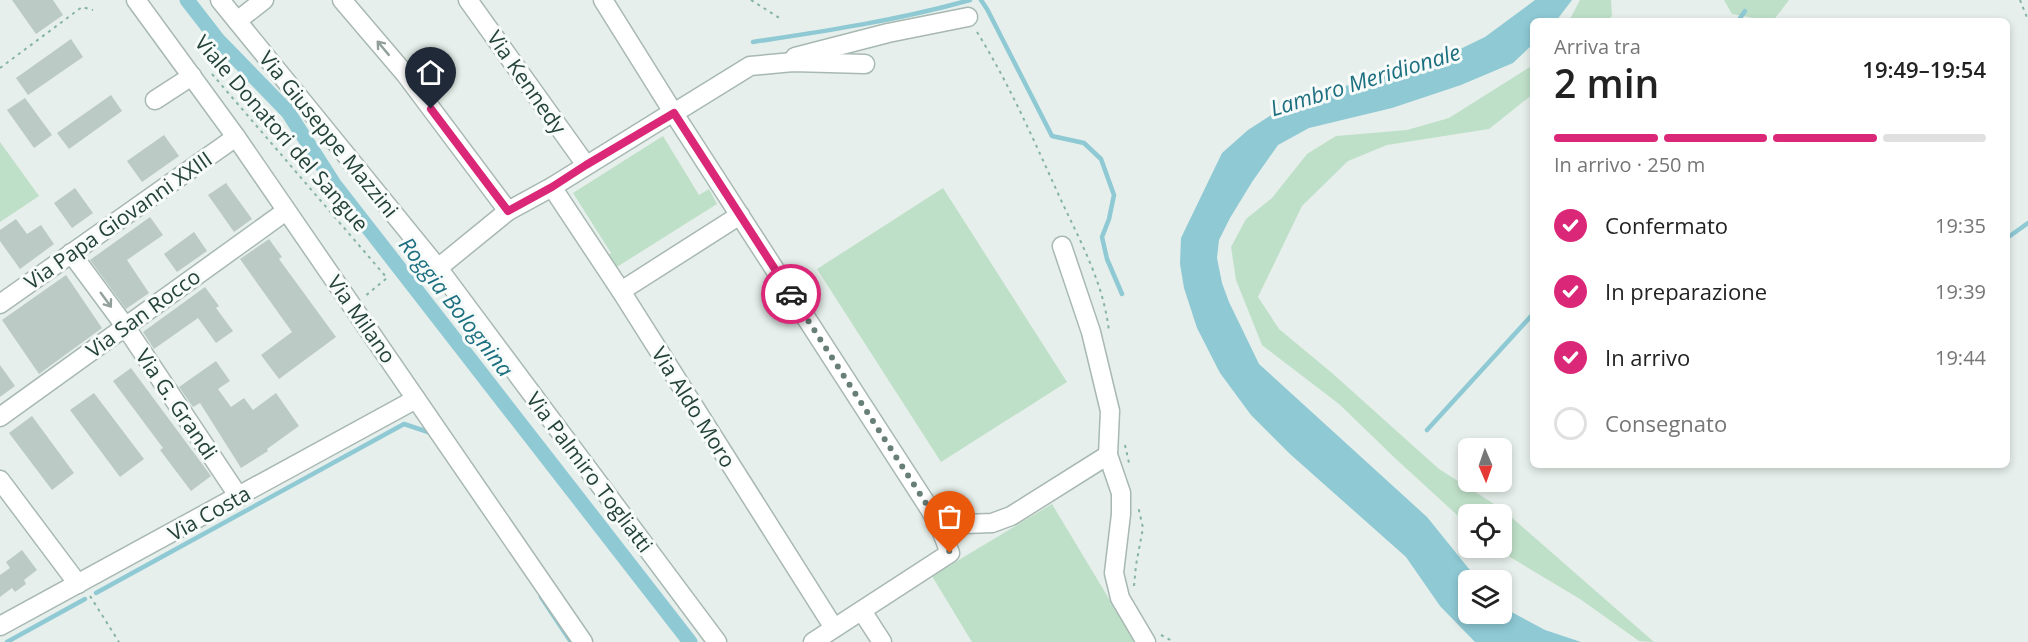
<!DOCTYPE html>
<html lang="it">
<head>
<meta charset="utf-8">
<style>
  body { margin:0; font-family:"Open Sans",sans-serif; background:#f6f6f6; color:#222; height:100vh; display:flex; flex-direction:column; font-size:22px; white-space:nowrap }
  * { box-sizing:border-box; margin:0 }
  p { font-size:20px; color:#767676 }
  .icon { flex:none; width:33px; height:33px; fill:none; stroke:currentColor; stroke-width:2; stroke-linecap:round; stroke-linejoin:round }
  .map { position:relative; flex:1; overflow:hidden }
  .side { position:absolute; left:1530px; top:18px; width:480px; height:450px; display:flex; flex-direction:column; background:#fff; border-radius:9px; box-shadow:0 3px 9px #0003 }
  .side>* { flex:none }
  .needle { width:39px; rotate:178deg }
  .fabs { position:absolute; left:1458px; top:438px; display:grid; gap:12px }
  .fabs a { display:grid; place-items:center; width:54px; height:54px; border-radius:9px; background:#fff; box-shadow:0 3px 9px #0003; font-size:30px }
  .pin { position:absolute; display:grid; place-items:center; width:51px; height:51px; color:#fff; margin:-62px -26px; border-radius:50% 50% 50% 0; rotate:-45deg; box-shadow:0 0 6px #0007 }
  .pin .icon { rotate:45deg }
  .courier { position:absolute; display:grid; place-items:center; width:60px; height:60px; margin:-30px; border:4px solid #db2777; border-radius:50%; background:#fff; color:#222; box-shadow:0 2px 8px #0007 }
  .summary em { font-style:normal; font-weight:600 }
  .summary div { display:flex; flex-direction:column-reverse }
  .summary { display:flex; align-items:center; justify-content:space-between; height:102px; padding:0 24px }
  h1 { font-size:39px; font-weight:600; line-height:45px }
  .bar { display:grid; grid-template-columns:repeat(4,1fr); gap:9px 6px; align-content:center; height:72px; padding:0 24px }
  .bar i { height:8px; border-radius:4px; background:#e0e0e0 }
  .bar .on { background:#db2777 }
  .bar p { grid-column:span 4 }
  ol { padding:0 24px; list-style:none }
  li { display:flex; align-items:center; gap:18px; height:66px }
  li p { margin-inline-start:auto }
  li .icon { padding:6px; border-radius:50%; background:#db2777; color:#fff; stroke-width:4 }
  li:last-child { color:#767676 }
  li i { width:33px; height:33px; border:3px solid #e0e0e0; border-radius:50% }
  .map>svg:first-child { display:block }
  .green { fill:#bfe0c8 }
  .water { fill:#8ec9d4 }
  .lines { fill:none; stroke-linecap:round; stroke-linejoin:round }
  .stream { stroke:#8ec9d4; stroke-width:4.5 }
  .canal { stroke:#8ec9d4; stroke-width:15 }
  .building { fill:#bbcac4 }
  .minor-casing { stroke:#a8b8b2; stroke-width:21 }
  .path { stroke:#86b3a5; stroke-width:2; stroke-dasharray:3 4.5; stroke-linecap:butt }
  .minor { stroke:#fff; stroke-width:18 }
  .oneway { stroke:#92a09c }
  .done { stroke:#687f78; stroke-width:6; stroke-dasharray:0 10.8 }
  .route { stroke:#db2777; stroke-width:8 }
  .labels { text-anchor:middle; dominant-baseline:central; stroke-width:6; stroke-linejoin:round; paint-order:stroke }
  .street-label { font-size:21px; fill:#24423a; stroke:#f7fbf9 }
  .water-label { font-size:22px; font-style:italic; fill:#1c6f80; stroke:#f7fbf9 }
</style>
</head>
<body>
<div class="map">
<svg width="2028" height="642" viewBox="0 0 2028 642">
  <rect width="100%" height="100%" fill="#e6efeb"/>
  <g class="green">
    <path d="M 1580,0 L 1611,0 L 1612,16 L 1607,21 L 1569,21 Z"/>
    <path d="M 1724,0 L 1789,0 L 1773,21 L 1770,21 L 1732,14 Z"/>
    <path d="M 1533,65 L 1533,94 L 1489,129 L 1387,145 L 1348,161 L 1302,206 L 1258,297 L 1279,329 L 1332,373 L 1439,469 L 1502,509 L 1654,642 L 1639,641 L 1580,599 L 1495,548 L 1502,548 L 1502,514 L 1468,514 L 1468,525 L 1397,460 L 1339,404 L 1262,345 L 1236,280 L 1231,247 L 1246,219 L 1272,198 L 1307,154 L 1336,136 L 1407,130 L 1449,118 Z"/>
    <path d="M 663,136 L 699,195 L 709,189 L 717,204 L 612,270 L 605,258 L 611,253 L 573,193 Z"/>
    <path d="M 0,142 L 39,196 L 0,222 Z"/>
    <path d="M 943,188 L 1067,382 L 941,462 L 817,269 Z"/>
    <path d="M 1052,504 L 1135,642 L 972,642 L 932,576 Z"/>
  </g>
  <path class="water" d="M 1535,0 L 1572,0 L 1556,21 L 1533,21 L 1533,44 L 1513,63 L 1461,85 L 1392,108 L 1309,128 L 1278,145 L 1252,182 L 1230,218 L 1219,240 L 1217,258 L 1222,283 L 1229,302 L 1259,364 L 1427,517 L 1478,580 L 1468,580 L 1468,614 L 1502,614 L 1502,607 L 1545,630 L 1581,642 L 1475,642 L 1440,606 L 1406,557 L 1290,454 L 1251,415 L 1220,373 L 1197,328 L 1184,288 L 1180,264 L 1181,238 L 1222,153 L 1248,130 L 1282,108 L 1360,81 L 1421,68 L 1485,37 Z"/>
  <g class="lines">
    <g class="stream">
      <path d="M 981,0 L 987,9 L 1052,136 L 1084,143 L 1101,159 L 1114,195 L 1109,219 L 1102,237 L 1107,259 L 1122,294"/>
      <path d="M 1738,21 L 1745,11"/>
      <path d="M 753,42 C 826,31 899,20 970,0"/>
      <path d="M 2007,238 L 2028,223"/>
      <path d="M 1427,430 L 1533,314"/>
      <path d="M 96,593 L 404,424 L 431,433"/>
      <path d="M 541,597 L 571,642"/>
      <path d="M 7,642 L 85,599"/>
    </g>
    <path class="canal" d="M 187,0 L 218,40 L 288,112 L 334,184 L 690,642"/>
  </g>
  <g class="building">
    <path d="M 12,0 L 53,0 L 63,15 L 36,34 Z"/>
    <path d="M 71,39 L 83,57 L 28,95 L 16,78 Z"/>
    <path d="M 111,95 L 122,111 L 69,149 L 57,133 Z"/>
    <path d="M 25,98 L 52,135 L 34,148 L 7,110 Z"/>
    <path d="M 164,135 L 179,156 L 142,182 L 127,161 Z"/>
    <path d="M 226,183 L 252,219 L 234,232 L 208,195 Z"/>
    <path d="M 75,188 L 93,213 L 72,228 L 54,203 Z"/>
    <path d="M 150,217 L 163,235 L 127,260 L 149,293 L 126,309 L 90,260 Z"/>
    <path d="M 16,219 L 27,234 L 41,225 L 54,244 L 20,269 L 0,241 L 0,230 Z"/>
    <path d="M 194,232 L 207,251 L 177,272 L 164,254 Z"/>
    <path d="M 269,239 L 282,257 L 279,259 L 336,337 L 279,379 L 261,355 L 292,332 L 240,259 Z"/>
    <path d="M 66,275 L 102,328 L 39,374 L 2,320 Z"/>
    <path d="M 205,287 L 219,306 L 216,308 L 233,331 L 216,343 L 198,318 L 154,349 L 143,332 Z"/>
    <path d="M 216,361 L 230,381 L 218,389 L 231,407 L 244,398 L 253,410 L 276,393 L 299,426 L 267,449 L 268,451 L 241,468 L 200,403 L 193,407 L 179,387 Z"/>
    <path d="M 0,365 L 15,386 L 0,397 Z"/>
    <path d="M 131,368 L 211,476 L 191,491 L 160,450 L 163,448 L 113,381 Z"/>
    <path d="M 94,393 L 144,459 L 120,477 L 70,410 Z"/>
    <path d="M 32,416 L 74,473 L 52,490 L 9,433 Z"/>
    <path d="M 22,550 L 37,570 L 24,580 L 26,584 L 15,592 L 12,588 L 0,597 L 0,575 L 10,568 L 6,562 Z"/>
  </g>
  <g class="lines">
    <g class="minor-casing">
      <g id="minor">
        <path d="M 136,0 L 236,137 L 583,642"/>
        <path d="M 220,0 L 438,268 L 717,642"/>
        <path d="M 342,0 L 406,75 L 508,211"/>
        <path d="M 468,0 L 586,165"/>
        <path d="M 603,0 L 673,112 L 929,508 L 939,525 L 950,553 L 813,642"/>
        <path d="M 237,21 L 264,0"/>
        <path d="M 795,57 L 888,33 L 968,17"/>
        <path d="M 155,100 L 192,76"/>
        <path d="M 674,113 L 750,66 L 793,62 L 865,64"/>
        <path d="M 552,187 L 621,291 L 834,628"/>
        <path d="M 1062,246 L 1091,332 L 1110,411 L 1108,455 L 1121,493 L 1121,514 L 1114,573 L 1120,598 L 1146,642"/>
        <path d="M 71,253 L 125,326 L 239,497"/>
        <path d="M 438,268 L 508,211 L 552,187 L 673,112"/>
        <path d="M 621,291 L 740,215"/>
        <path d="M 0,304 L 236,137"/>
        <path d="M 0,417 L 286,211"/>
        <path d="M 0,480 L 78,584"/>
        <path d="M 939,525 L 992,523 L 1011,516 L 1108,455"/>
        <path d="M 862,611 L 882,642"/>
        <path d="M 0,626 L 416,399"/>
      </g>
    </g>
    <g class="path">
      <path d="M 751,0 L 781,19"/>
      <path d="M 2020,0 L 2028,20"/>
      <path d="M 977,32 C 1010,85 1035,143 1061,200 C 1081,243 1104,284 1109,332"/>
      <path d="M 0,68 L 82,7 L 93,10"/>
      <path d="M 212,74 L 387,278 L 364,297"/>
      <path d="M 1125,445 L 1129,463"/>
      <path d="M 1134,586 L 1136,565 L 1143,528 L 1138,506"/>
      <path d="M 90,596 L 119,642"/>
      <path d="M 1161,635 L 1174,642"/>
    </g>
    <use href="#minor" class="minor"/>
  </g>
  <defs><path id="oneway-shaft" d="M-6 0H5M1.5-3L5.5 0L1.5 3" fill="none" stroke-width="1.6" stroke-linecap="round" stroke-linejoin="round" transform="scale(1.5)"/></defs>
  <g class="oneway">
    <use href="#oneway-shaft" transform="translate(383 48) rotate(-130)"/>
    <use href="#oneway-shaft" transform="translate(106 300) rotate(54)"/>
  </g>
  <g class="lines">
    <path class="done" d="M 791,294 L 929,508 L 939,525 L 950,553"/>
    <path class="route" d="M 431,109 L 508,211 L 552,187 L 586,165 L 674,113 L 791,294"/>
  </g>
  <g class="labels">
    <g class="street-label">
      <text transform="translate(527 82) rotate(55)">Via Kennedy</text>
      <text transform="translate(282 133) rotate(49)">Viale Donatori del Sangue</text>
      <text transform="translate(329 134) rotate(51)">Via Giuseppe Mazzini</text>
      <text transform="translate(118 220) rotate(-35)">Via Papa Giovanni XXIII</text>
      <text transform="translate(143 313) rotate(-36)">Via San Rocco</text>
      <text transform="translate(362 319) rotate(55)">Via Milano</text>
      <text transform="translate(177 404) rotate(56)">Via G. Grandi</text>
      <text transform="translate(694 407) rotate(58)">Via Aldo Moro</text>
      <text transform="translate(590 472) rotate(53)">Via Palmiro Togliatti</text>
      <text transform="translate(209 513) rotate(-29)">Via Costa</text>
    </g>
    <g class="water-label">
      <text transform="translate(1365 79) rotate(-17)">Lambro Meridionale</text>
      <text transform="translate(457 306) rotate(52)">Roggia Bolognina</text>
    </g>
  </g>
</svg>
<div class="fabs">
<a><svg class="needle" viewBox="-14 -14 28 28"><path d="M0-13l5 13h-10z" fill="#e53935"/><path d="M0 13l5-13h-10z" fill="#767676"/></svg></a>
<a><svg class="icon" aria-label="locate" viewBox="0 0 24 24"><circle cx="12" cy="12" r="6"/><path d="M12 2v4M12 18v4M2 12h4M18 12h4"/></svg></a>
<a><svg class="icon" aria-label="layers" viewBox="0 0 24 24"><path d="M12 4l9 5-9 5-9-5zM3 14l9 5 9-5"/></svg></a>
</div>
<div class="pin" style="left:950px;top:553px;background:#ea580c"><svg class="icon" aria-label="bag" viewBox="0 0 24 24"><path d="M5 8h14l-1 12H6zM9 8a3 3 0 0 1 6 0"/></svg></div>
<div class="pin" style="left:431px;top:109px;background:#1f2937"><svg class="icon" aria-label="home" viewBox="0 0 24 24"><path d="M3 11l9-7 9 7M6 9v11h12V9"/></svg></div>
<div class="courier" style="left:791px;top:294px"><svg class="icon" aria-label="car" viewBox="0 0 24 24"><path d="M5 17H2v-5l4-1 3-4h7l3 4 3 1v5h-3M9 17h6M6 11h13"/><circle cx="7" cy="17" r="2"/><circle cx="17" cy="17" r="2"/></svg></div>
<section class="side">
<div class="summary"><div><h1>2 min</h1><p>Arriva tra</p></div><em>19:49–19:54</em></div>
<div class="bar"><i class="on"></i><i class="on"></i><i class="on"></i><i></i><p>In arrivo · 250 m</p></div>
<ol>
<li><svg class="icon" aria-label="check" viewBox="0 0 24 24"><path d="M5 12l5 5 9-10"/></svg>Confermato<p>19:35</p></li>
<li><svg class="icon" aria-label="check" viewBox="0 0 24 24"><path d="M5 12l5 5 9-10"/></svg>In preparazione<p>19:39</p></li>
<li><svg class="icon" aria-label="check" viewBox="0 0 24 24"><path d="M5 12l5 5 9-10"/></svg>In arrivo<p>19:44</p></li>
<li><i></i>Consegnato</li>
</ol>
</section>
</div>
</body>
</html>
